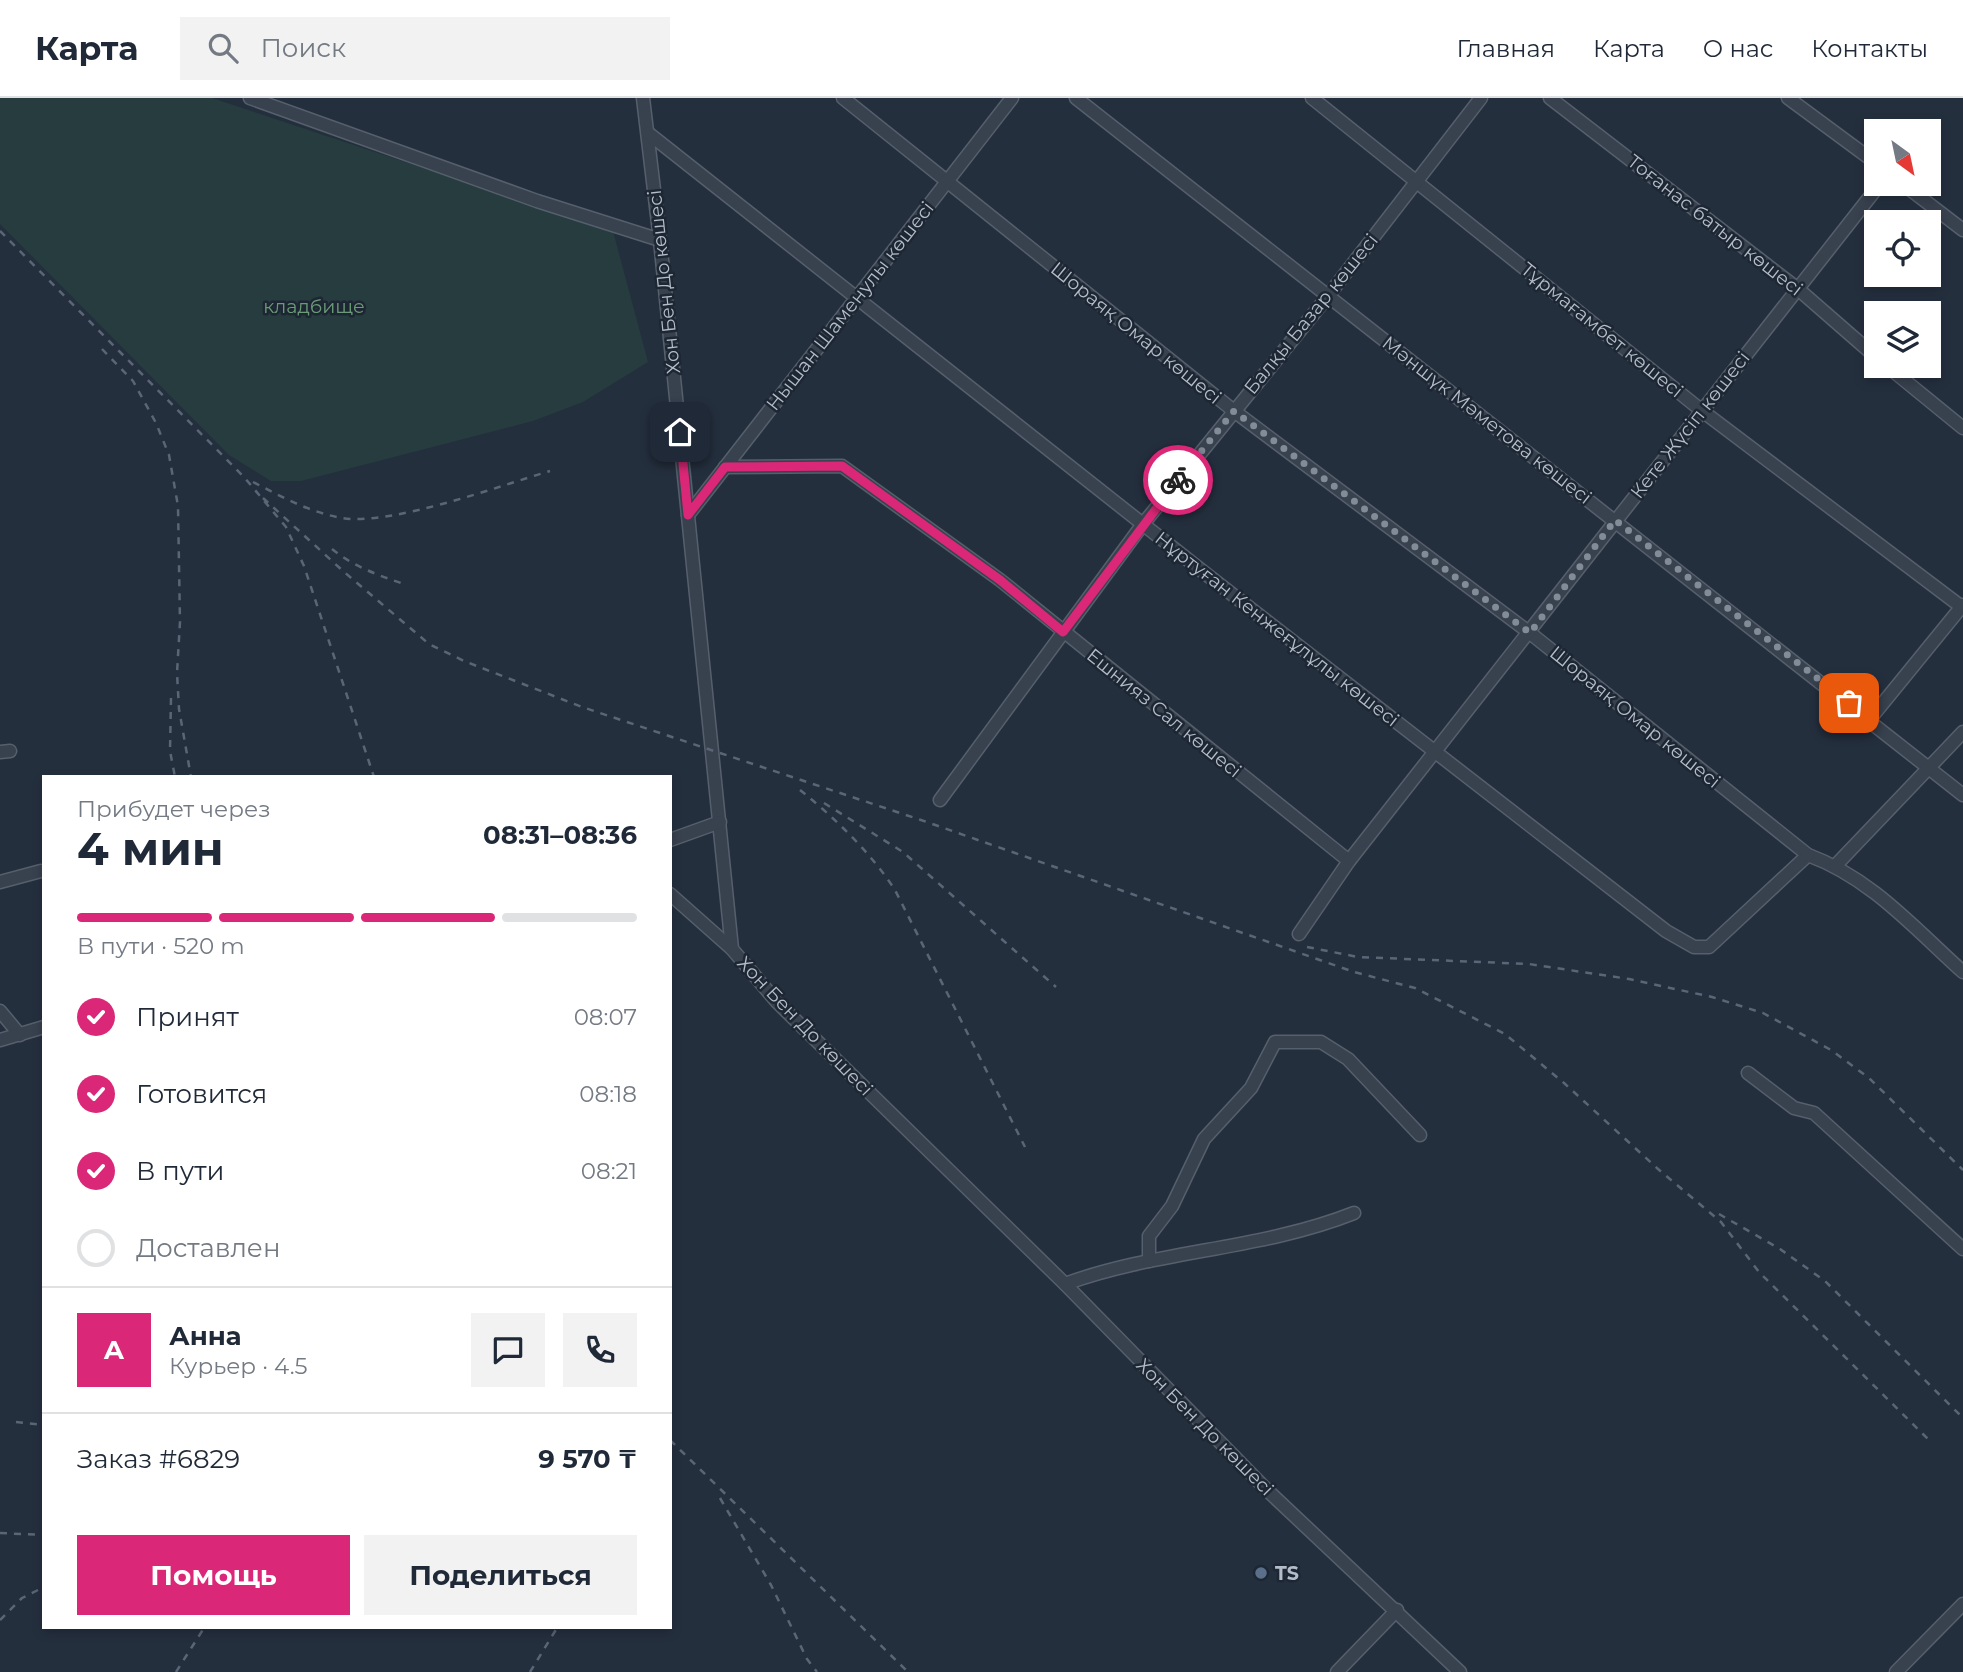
<!DOCTYPE html>
<html lang="ru">
<head>
<meta charset="utf-8">
<style>
  body { margin:0; font-family:Montserrat,sans-serif; background:#f2f2f3; color:#1f2937; height:100vh; display:flex; flex-direction:column; font-size:26px; white-space:nowrap }
  * { box-sizing:border-box; margin:0 }
  p { font-size:23px; color:#747a83 }
  .icon { flex:none; width:38px; height:38px; fill:none; stroke:currentColor; stroke-width:2; stroke-linecap:round; stroke-linejoin:round }
  .map { position:relative; flex:1; overflow:hidden }
  .sheet { position:absolute; left:42px; top:677px; width:630px; height:854px; display:flex; flex-direction:column; background:#fff; border-radius:0px; box-shadow:0 4px 10px #0003 }
  .sheet>* { flex:none }
  .needle { width:46px; rotate:147deg }
  .fabs { position:absolute; left:1864px; top:21px; display:grid; gap:14px }
  .fabs a { display:grid; place-items:center; width:77px; height:77px; border-radius:0px; background:#fff; box-shadow:0 4px 10px #0003; font-size:35px }
  .pin { position:absolute; display:grid; place-items:center; width:60px; height:60px; color:#fff; margin:-30px; border-radius:14px; box-shadow:0 4px 10px #0006 }
  .courier { position:absolute; display:grid; place-items:center; width:70px; height:70px; margin:-35px; border:5px solid #db2777; border-radius:50%; background:#fff; color:#222; box-shadow:0 2px 9px #0007 }
  .overview em { font-style:normal; font-weight:700 }
  .overview div { display:flex; flex-direction:column-reverse }
  .overview { display:flex; align-items:center; justify-content:space-between; height:119px; padding:0 35px }
  h1 { font-size:46px; font-weight:700; line-height:52px }
  .bar { display:grid; grid-template-columns:repeat(4,1fr); gap:10px 7px; align-content:center; height:84px; padding:0 35px }
  .bar i { height:9px; border-radius:5px; background:#e0e1e3 }
  .bar .current { background:#db2777 }
  .bar p { grid-column:span 4 }
  .line { display:flex; align-items:center; gap:18px; padding:0 35px; border-top:2px solid #e0e1e3 }
  .line div { flex:1 }
  .round { display:grid; place-items:center; flex:none; width:74px; height:74px; border-radius:0px; background:#f2f2f3 }
  ol { padding:0 35px; list-style:none }
  li { display:flex; align-items:center; gap:21px; height:77px }
  li p { margin-inline-start:auto }
  li .icon { padding:7px; border-radius:50%; background:#db2777; color:#fff; stroke-width:4 }
  li:last-child { color:#747a83 }
  li i { width:38px; height:38px; border:4px solid #e0e1e3; border-radius:50% }
  .button { display:flex; gap:14px; margin-top:auto; padding:14px 35px }
  .button a { flex:1; height:80px; border-radius:0px; background:#db2777; color:#fff; font-size:28px; font-weight:700; line-height:80px; text-align:center }
  .button a+a { background:#f2f2f3; color:#1f2937 }
  header { display:flex; align-items:center; gap:42px; box-sizing:border-box; height:98px; padding:0 35px; background:#fff; border-bottom:2px solid #e0e1e3 }
  header strong { font-size:33px }
  nav { display:flex; gap:38px; margin-inline-start:auto; font-size:24px }
  .search { width:490px; height:63px; background:#f2f2f3; display:flex; align-items:center; gap:18px; box-sizing:border-box; padding:0 24px; border-radius:0px; color:#747a83; font-size:26px }
  .map>svg:first-child { display:block }
  .green { fill:#263c3f }
  .lines { fill:none; stroke-linecap:round; stroke-linejoin:round }
  .minor-casing { stroke:#565f6c; stroke-width:15 }
  .minor { stroke:#38414e; stroke-width:12 }
  .rail { stroke:#5a6575; stroke-width:2.5; stroke-dasharray:7 7; stroke-linecap:butt }
  .done { stroke:#828b98; stroke-width:7; stroke-dasharray:0 12.6 }
  .route { stroke:#db2777; stroke-width:9 }
  .service-dot { fill:#5c6f8a; stroke:#1d2633; stroke-width:2.5 }
  .labels { text-anchor:middle; dominant-baseline:central; stroke-width:5; stroke-linejoin:round; paint-order:stroke }
  .street-label { font-size:19px; fill:#b4bcc9; stroke:#1d2633 }
  .park-label { font-size:19px; fill:#6b9a76; stroke:#1d2633 }
  .poi-label { font-size:19px; font-weight:bold; fill:#b4bcc9; stroke:#1d2633; text-anchor:start }
</style>
</head>
<body>
<header>
<strong>Карта</strong>
<div class="search"><svg class="icon" aria-label="search" viewBox="0 0 24 24"><circle cx="10" cy="10" r="6"/><path d="M15 15l6 6"/></svg>Поиск</div>
<nav><a>Главная</a><a>Карта</a><a>О нас</a><a>Контакты</a></nav>
</header>
<div class="map">
<svg width="1963" height="1574" viewBox="0 0 1963 1574">
  <rect width="100%" height="100%" fill="#242f3e"/>
  <path class="green" d="M 0,0 L 212,0 L 613,133 L 648,264 L 583,304 L 533,323 L 301,383 L 271,383 L 229,357 L 0,126 Z"/>
  <g class="lines">
    <g class="minor-casing">
      <g id="minor">
        <path d="M 250,0 L 537,103 L 660,142"/>
        <path d="M 643,0 L 660,142 L 732,851 L 777,904 L 1065,1186 L 1267,1392 L 1460,1574"/>
        <path d="M 843,0 L 1234,313 L 1530,535 L 1808,757 C 1871,780 1914,830 1963,874"/>
        <path d="M 1076,0 L 1963,697"/>
        <path d="M 1312,0 L 1701,312 L 1963,510"/>
        <path d="M 1550,0 L 1798,191 L 1876,259"/>
        <path d="M 1788,0 L 1876,65"/>
        <path d="M 648,35 L 1206,476 L 1666,833 L 1694,849 L 1709,849 L 1808,757"/>
        <path d="M 1903,86 L 1963,132"/>
        <path d="M 1887,268 L 1963,330"/>
        <path d="M 725,369 L 842,368 L 1000,482 L 1349,763"/>
        <path d="M 688,417 L 1012,0"/>
        <path d="M 1870,621 L 1963,507"/>
        <path d="M 0,654 L 10,653"/>
        <path d="M 940,702 L 1143,426 L 1328,198 L 1481,0"/>
        <path d="M 670,742 L 720,724"/>
        <path d="M 1836,767 L 1963,634"/>
        <path d="M 0,784 L 41,773"/>
        <path d="M 670,796 L 732,851"/>
        <path d="M 1299,836 L 1349,763 L 1880,86"/>
        <path d="M 0,913 L 20,937"/>
        <path d="M 0,942 L 44,929"/>
        <path d="M 1748,975 L 1794,1010 L 1814,1015 L 1963,1151"/>
        <path d="M 1149,1163 L 1149,1138 L 1172,1108 L 1204,1041 L 1251,990 L 1275,944 L 1321,944 L 1348,961 L 1420,1037"/>
        <path d="M 1065,1186 C 1158,1152 1261,1152 1354,1115"/>
        <path d="M 1337,1574 L 1397,1512"/>
        <path d="M 1896,1574 L 1963,1506"/>
      </g>
    </g>
    <use href="#minor" class="minor"/>
    <g class="rail">
      <path d="M 0,133 L 244,379 L 286,429 L 304,468 L 374,679"/>
      <path d="M 102,251 L 133,283 L 156,325 L 169,357 L 178,408 L 180,524 L 177,575 L 179,611 L 191,679"/>
      <path d="M 253,384 C 282,399 309,414 342,420 C 391,428 499,388 550,373"/>
      <path d="M 263,400 L 343,473 L 429,546 L 464,563 L 582,609 L 921,722 L 1354,874 L 1415,890 L 1505,936 L 1564,985 L 1658,1071 L 1721,1124 L 1759,1174 L 1931,1344"/>
      <path d="M 332,451 C 354,469 380,478 407,487"/>
      <path d="M 171,600 L 170,653 L 175,679"/>
      <path d="M 800,692 C 835,720 871,755 895,792 L 1025,1049"/>
      <path d="M 824,705 L 903,754 L 1056,889"/>
      <path d="M 1307,849 L 1358,859 L 1529,866 L 1629,881 L 1712,899 L 1763,915 L 1831,952 L 1869,980 L 1963,1072"/>
      <path d="M 1719,1116 L 1780,1151 L 1825,1183 L 1962,1319"/>
      <path d="M 16,1324 L 44,1327"/>
      <path d="M 670,1342 L 908,1574"/>
      <path d="M 720,1400 L 771,1487 L 807,1561 L 817,1574"/>
      <path d="M 0,1435 L 44,1437"/>
      <path d="M 0,1522 L 22,1500 L 44,1489"/>
      <path d="M 176,1574 L 204,1530"/>
      <path d="M 530,1574 L 557,1530"/>
    </g>
  </g>
  <g class="lines">
    <path class="done" d="M 1178,382 L 1234,313 L 1530,535 L 1615,422 L 1849,605"/>
    <path class="route" d="M 680,334 L 688,417 L 725,369 L 842,368 L 1000,482 L 1063,534 L 1178,382"/>
  </g>
  <circle class="service-dot" cx="1261" cy="1475" r="7"/>
  <g class="labels">
    <g class="street-label">
      <text transform="translate(1715 127) rotate(38)">Тоғанас батыр көшесі</text>
      <text transform="translate(664 184) rotate(-96)">Хон Бен До көшесі</text>
      <text transform="translate(850 208) rotate(-52)">Нышан Шаменулы көшесі</text>
      <text transform="translate(1311 216) rotate(-51)">Балқы Базар көшесі</text>
      <text transform="translate(1602 232) rotate(39)">Тұрмағамбет көшесі</text>
      <text transform="translate(1136 235) rotate(39)">Шораяқ Омар көшесі</text>
      <text transform="translate(1487 322) rotate(38)">Мәншүк Мәметова көшесі</text>
      <text transform="translate(1690 327) rotate(-52)">Кете Жүсіп көшесі</text>
      <text transform="translate(1277 531) rotate(38)">Нұртуған Кенжеғұлұлы көшесі</text>
      <text transform="translate(1164 615) rotate(39)">Ешнияз Сал көшесі</text>
      <text transform="translate(1635 619) rotate(39)">Шораяқ Омар көшесі</text>
      <text transform="translate(805 928) rotate(46)">Хон Бен До көшесі</text>
      <text transform="translate(1205 1329) rotate(45)">Хон Бен До көшесі</text>
    </g>
    <g class="park-label">
      <text x="314" y="208">кладбище</text>
    </g>
    <g class="poi-label">
      <text x="1275" y="1475">TS</text>
    </g>
  </g>
</svg>
<div class="fabs">
<a><svg class="needle" viewBox="-14 -14 28 28"><path d="M0-13l5 13h-10z" fill="#e53935"/><path d="M0 13l5-13h-10z" fill="#747a83"/></svg></a>
<a><svg class="icon" aria-label="locate" viewBox="0 0 24 24"><circle cx="12" cy="12" r="6"/><path d="M12 2v4M12 18v4M2 12h4M18 12h4"/></svg></a>
<a><svg class="icon" aria-label="layers" viewBox="0 0 24 24"><path d="M12 4l9 5-9 5-9-5zM3 14l9 5 9-5"/></svg></a>
</div>
<div class="pin" style="left:1849px;top:605px;background:#ea580c"><svg class="icon" aria-label="bag" viewBox="0 0 24 24"><path d="M5 8h14l-1 12H6zM9 8a3 3 0 0 1 6 0"/></svg></div>
<div class="pin" style="left:680px;top:334px;background:#1f2937"><svg class="icon" aria-label="home" viewBox="0 0 24 24"><path d="M3 11l9-7 9 7M6 9v11h12V9"/></svg></div>
<div class="courier" style="left:1178px;top:382px"><svg class="icon" aria-label="bike" viewBox="0 0 24 24"><circle cx="6" cy="16" r="4"/><circle cx="18" cy="16" r="4"/><path d="M6 16l4-8h5l3 8M10 8l3 8H6M13 5h3"/></svg></div>
<section class="sheet">
<div class="overview"><div><h1>4 мин</h1><p>Прибудет через</p></div><em>08:31–08:36</em></div>
<div class="bar"><i class="current"></i><i class="current"></i><i class="current"></i><i></i><p>В пути · 520 m</p></div>
<ol>
<li><svg class="icon" aria-label="check" viewBox="0 0 24 24"><path d="M5 12l5 5 9-10"/></svg>Принят<p>08:07</p></li>
<li><svg class="icon" aria-label="check" viewBox="0 0 24 24"><path d="M5 12l5 5 9-10"/></svg>Готовится<p>08:18</p></li>
<li><svg class="icon" aria-label="check" viewBox="0 0 24 24"><path d="M5 12l5 5 9-10"/></svg>В пути<p>08:21</p></li>
<li><i></i>Доставлен</li>
</ol>
<div class="line" style="height:126px"><b class="round" style="background:#db2777;color:#fff">А</b><div><b>Анна</b><p>Курьер · 4.5</p></div><a class="round"><svg class="icon" aria-label="chat" viewBox="0 0 24 24"><path d="M4 5h16v11H9l-5 4z"/></svg></a><a class="round"><svg class="icon" aria-label="phone" viewBox="0 0 24 24"><path d="M5 4h4l2 5-3 2q2 4 5 5l2-3 5 2v4C11 20 4 13 5 4z"/></svg></a></div>
<div class="line" style="height:91px"><div>Заказ #6829</div><b>9 570 ₸</b></div>
<div class="button"><a>Помощь</a><a>Поделиться</a></div>
</section>
</div>
</body>
</html>
